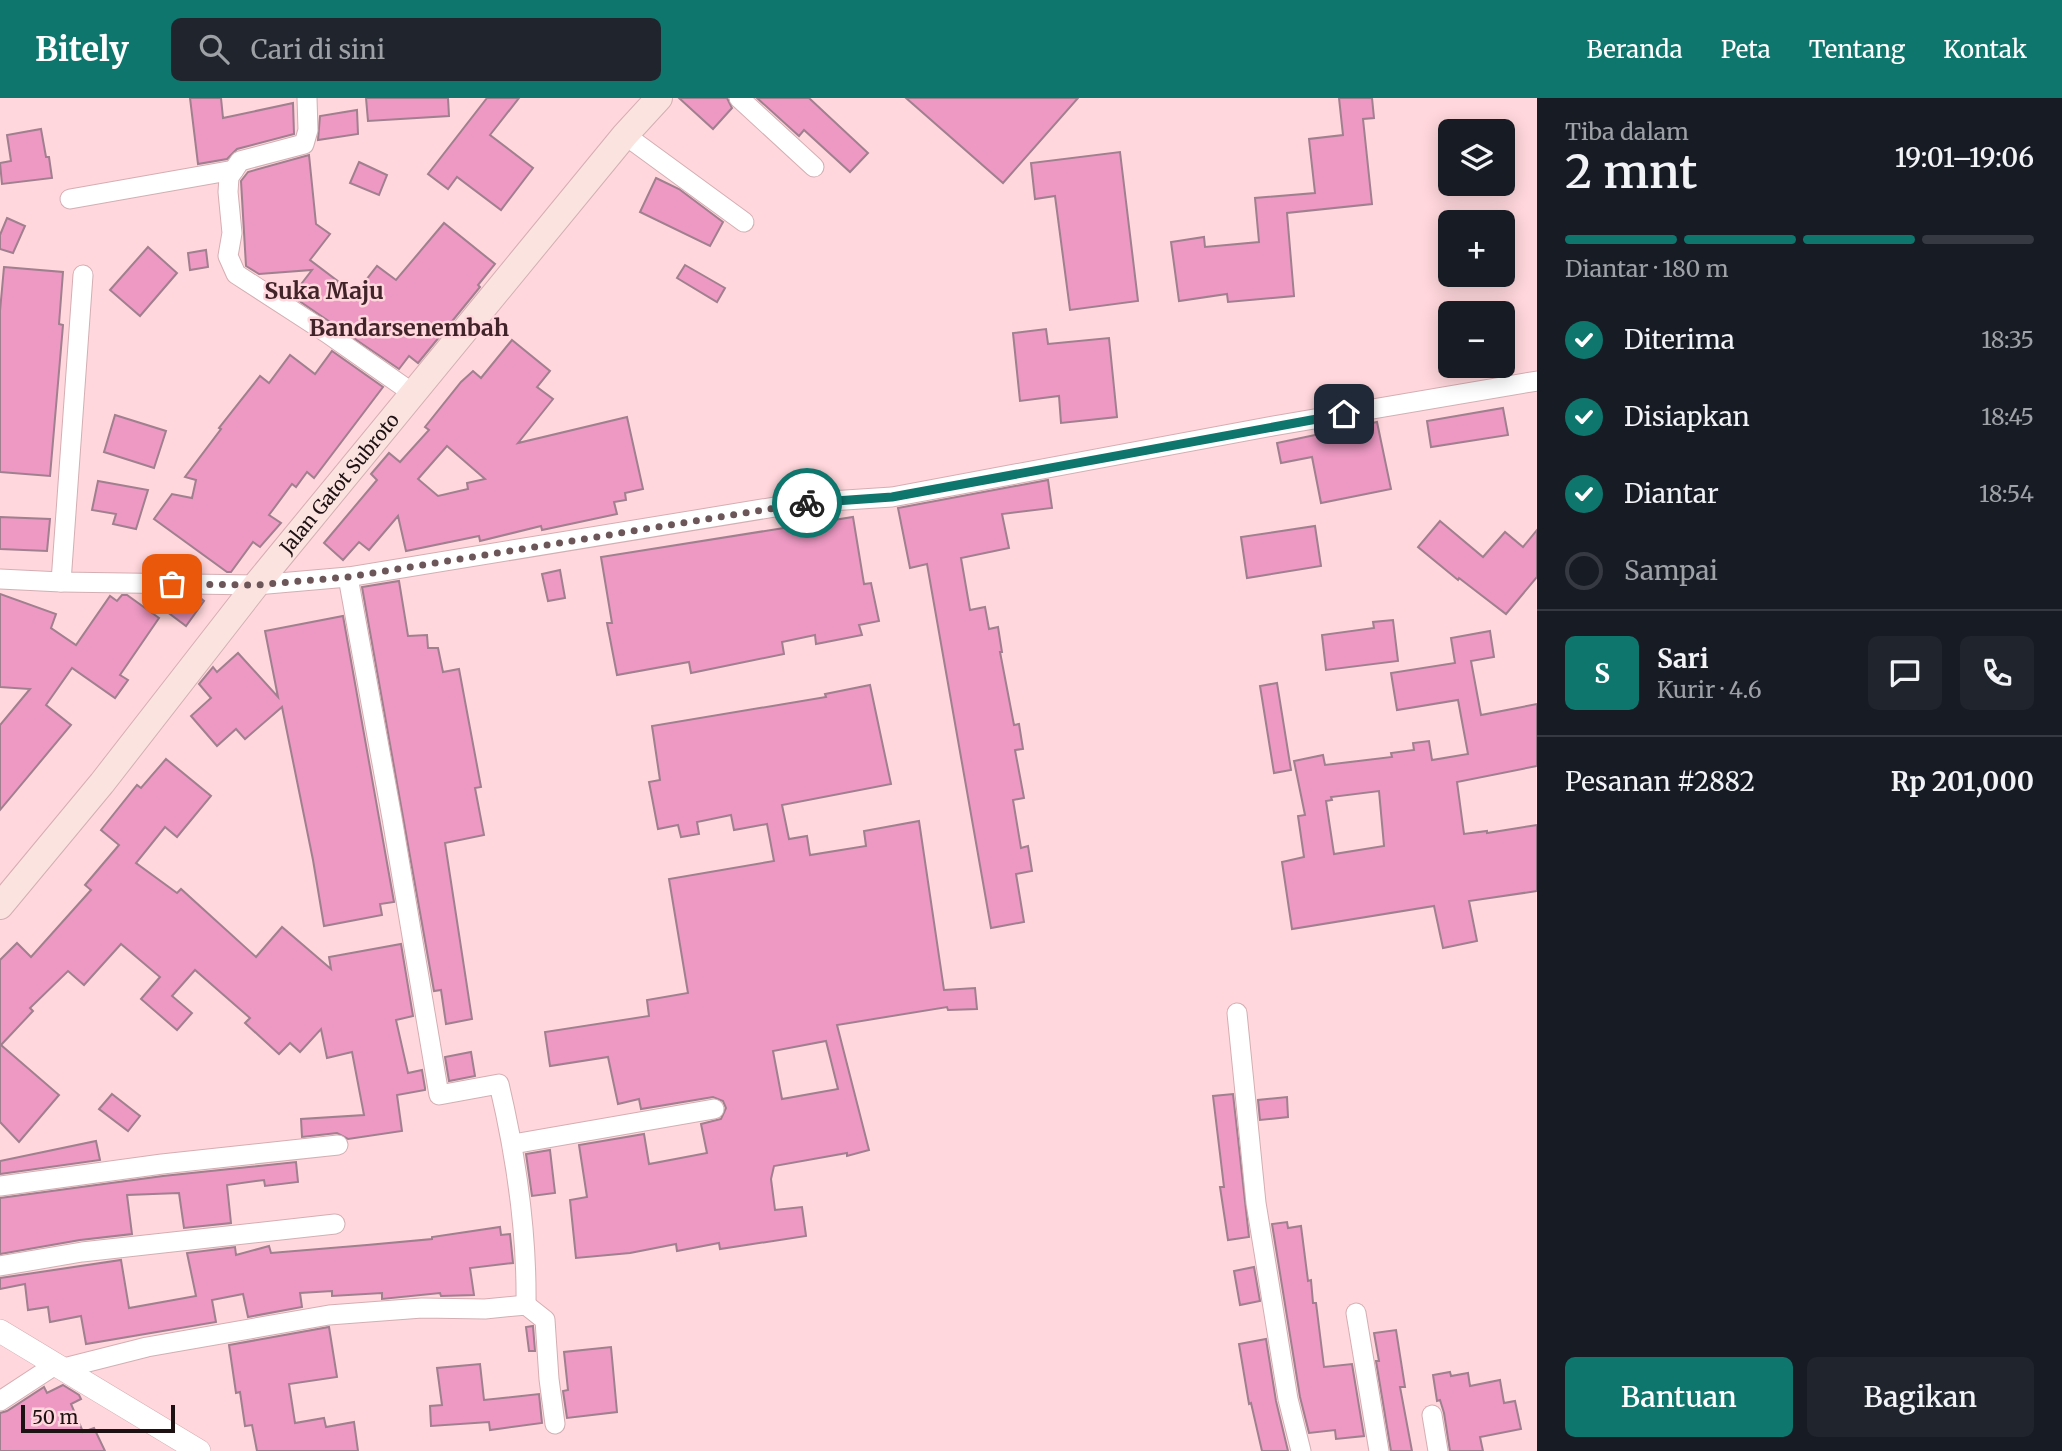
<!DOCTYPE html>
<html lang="id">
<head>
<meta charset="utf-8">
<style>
  body { margin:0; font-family:Merriweather,serif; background:#20242c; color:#f1f3f6; height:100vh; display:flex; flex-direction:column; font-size:26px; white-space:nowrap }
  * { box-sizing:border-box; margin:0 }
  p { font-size:23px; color:#9ea1a6 }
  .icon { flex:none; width:38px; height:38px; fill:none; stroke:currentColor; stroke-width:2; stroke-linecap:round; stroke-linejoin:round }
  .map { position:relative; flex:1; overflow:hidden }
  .sheet { display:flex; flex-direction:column; background:#171b24; width:525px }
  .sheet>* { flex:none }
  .fabs { position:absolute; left:1438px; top:21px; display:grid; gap:14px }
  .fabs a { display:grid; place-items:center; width:77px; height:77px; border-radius:10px; background:#171b24; box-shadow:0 4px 18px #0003; font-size:35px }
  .scale { position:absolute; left:21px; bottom:18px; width:154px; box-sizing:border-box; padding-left:7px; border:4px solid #1e1113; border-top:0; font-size:19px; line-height:24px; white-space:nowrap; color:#1e1113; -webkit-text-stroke:5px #ffd7dc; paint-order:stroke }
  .pin { position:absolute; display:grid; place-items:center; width:60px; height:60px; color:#fff; margin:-30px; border-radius:14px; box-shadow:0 4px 10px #0006 }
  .courier { position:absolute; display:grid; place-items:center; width:70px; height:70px; margin:-35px; border:5px solid #0f766e; border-radius:50%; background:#fff; color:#222; box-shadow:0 2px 9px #0007 }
  .overview em { font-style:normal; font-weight:600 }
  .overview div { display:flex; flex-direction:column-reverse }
  .overview { display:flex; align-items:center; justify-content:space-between; height:119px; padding:0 28px }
  h1 { font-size:46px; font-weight:600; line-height:52px }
  .bar { display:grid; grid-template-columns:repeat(4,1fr); gap:10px 7px; align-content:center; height:84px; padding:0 28px }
  .bar i { height:9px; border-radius:5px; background:#363941 }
  .bar .current { background:#0f766e }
  .bar p { grid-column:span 4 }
  .line { display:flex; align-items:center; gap:18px; padding:0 28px; border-top:2px solid #363941 }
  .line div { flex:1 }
  .round { display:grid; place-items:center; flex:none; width:74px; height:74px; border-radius:10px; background:#20242c }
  ol { padding:0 28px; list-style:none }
  li { display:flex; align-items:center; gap:21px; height:77px }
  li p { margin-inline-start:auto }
  li .icon { padding:7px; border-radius:50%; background:#0f766e; color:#fff; stroke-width:4 }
  li:last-child { color:#9ea1a6 }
  li i { width:38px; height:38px; border:4px solid #363941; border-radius:50% }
  .primary-button { display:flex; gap:14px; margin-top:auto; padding:14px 28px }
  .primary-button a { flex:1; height:80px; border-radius:10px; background:#0f766e; color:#fff; font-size:28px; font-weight:600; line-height:80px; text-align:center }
  .primary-button a+a { background:#20242c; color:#f1f3f6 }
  header { display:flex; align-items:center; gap:42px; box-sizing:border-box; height:98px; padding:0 35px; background:#0f766e; color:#fff }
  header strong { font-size:33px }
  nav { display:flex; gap:38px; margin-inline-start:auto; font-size:24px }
  .search { width:490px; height:63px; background:#20242c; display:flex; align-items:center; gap:18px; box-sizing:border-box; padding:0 24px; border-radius:10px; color:#9ea1a6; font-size:26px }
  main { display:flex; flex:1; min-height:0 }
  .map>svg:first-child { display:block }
  .building { fill:#ed99c3; stroke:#a07f8e; stroke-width:2; fill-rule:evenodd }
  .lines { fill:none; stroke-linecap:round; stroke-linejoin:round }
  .minor-casing { stroke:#d4aeb3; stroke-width:21 }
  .tertiary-casing { stroke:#d4aeb3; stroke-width:24 }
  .secondary-casing { stroke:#d4aeb3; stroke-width:28 }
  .minor { stroke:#fff; stroke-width:19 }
  .tertiary { stroke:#fff; stroke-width:23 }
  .secondary { stroke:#fbe3e0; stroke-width:26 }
  .done { stroke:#6d5659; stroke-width:7; stroke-dasharray:0 12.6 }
  .route { stroke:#0f766e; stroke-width:9 }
  .labels { text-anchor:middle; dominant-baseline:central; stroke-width:5; stroke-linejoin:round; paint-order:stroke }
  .street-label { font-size:19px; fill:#1e1113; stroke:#ffd7dc }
  .quarter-label { font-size:23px; font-weight:bold; fill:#412429; stroke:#ffd7dc }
</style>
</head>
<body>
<header>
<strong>Bitely</strong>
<div class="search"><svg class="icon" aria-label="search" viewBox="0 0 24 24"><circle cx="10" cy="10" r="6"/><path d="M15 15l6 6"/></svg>Cari di sini</div>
<nav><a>Beranda</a><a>Peta</a><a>Tentang</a><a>Kontak</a></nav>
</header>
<main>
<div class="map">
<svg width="1537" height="1353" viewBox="0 0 1537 1353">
  <rect width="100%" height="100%" fill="#ffd7dc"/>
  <g class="building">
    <path d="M 190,0 L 221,0 L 223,20 L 293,5 L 294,36 L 237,51 L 227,61 L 198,66 Z"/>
    <path d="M 366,0 L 448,0 L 449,18 L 368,23 Z"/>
    <path d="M 487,0 L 519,0 L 490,37 L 533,70 L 501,112 L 457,79 L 448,91 L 428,76 Z"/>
    <path d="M 679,0 L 727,0 L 732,10 L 713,31 Z"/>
    <path d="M 757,0 L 809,0 L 868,55 L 850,74 L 804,32 L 799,38 Z"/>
    <path d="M 906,0 L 1078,0 L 1003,85 Z"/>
    <path d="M 1339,0 L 1372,0 L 1374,20 L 1363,21 L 1372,106 L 1287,115 L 1294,198 L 1228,204 L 1227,196 L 1179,203 L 1171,144 L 1204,139 L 1205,149 L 1259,144 L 1255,100 L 1315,95 L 1309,41 L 1343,37 Z"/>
    <path d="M 357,12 L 358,36 L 318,42 L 320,18 Z"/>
    <path d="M 41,31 L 46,59 L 49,59 L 52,80 L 2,86 L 0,65 L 11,63 L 7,37 Z"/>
    <path d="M 1120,54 L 1138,203 L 1070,212 L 1055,98 L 1035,101 L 1031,65 Z"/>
    <path d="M 309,57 L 316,126 L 330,136 L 310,162 L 355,196 L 377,168 L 396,182 L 444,125 L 495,166 L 478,187 L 480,189 L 418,265 L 409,258 L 399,271 L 292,198 L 312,172 L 259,176 L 246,168 L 241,83 L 248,74 Z"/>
    <path d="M 359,64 L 387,77 L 379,97 L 350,85 Z"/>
    <path d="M 656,80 L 679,91 L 723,124 L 710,148 L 640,114 Z"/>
    <path d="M 7,120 L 25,128 L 13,155 L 0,151 L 0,137 Z"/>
    <path d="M 148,149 L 177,175 L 140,218 L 110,192 Z"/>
    <path d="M 206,152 L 208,169 L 190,172 L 188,155 Z"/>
    <path d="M 685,167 L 725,190 L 717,204 L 677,180 Z"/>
    <path d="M 4,169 L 63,174 L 59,226 L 63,227 L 50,378 L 0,374 L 0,213 Z"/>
    <path d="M 1046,231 L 1048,246 L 1109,240 L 1117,319 L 1061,325 L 1059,298 L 1020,303 L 1013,235 Z"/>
    <path d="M 512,242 L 550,273 L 537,289 L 553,301 L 518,345 L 627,319 L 643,391 L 625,395 L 626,402 L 614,404 L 617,416 L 542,432 L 541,428 L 480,443 L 479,438 L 406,453 L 398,418 L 369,452 L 359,444 L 343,462 L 324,445 L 377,382 L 371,376 L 389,355 L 400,364 L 429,332 L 425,329 L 461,284 L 473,273 L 481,280 ZM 447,348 L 485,381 L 467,385 L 468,391 L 438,398 L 418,381 Z"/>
    <path d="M 332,253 L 383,289 L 314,380 L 307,374 L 296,389 L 292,386 L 269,417 L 281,425 L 260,449 L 253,444 L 231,474 L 227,474 L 154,421 L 172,396 L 192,400 L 196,382 L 185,379 L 221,331 L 219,330 L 260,278 L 269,285 L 290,257 L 315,276 Z"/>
    <path d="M 1503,310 L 1508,337 L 1431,349 L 1427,323 Z"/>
    <path d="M 115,317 L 166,333 L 154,370 L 104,354 Z"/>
    <path d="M 1377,324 L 1391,391 L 1321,405 L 1312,359 L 1281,365 L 1277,345 Z"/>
    <path d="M 1048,382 L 1052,410 L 1002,416 L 1009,450 L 961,460 L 970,512 L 985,509 L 989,531 L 998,529 L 1002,554 L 1000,554 L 1014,627 L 1019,626 L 1023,651 L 1015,652 L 1024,700 L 1013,702 L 1021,750 L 1028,748 L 1032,773 L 1016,776 L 1024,824 L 991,830 L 927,466 L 910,470 L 898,410 Z"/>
    <path d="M 98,383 L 148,392 L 136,431 L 113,426 L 116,416 L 92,412 Z"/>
    <path d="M 0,419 L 50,421 L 47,453 L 0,451 Z"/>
    <path d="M 853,419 L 864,486 L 871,485 L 879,523 L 859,527 L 862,537 L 816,546 L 815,537 L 782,544 L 784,556 L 691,575 L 689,564 L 617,577 L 607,525 L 612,525 L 601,459 Z"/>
    <path d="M 1440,423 L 1483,459 L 1505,434 L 1523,449 L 1537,432 L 1537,479 L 1506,516 L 1459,480 L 1458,482 L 1418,449 Z"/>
    <path d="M 1315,428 L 1321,468 L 1247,480 L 1241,439 Z"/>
    <path d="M 560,472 L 565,500 L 548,503 L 542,476 Z"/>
    <path d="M 399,483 L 408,538 L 427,537 L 428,550 L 438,550 L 443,574 L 459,571 L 481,689 L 475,690 L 484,737 L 445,745 L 472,921 L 446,926 L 441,892 L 434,893 L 362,489 Z"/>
    <path d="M 0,496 L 56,516 L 51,530 L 76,547 L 110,498 L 117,503 L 122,497 L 127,497 L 159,520 L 120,577 L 128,582 L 115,600 L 72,570 L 46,607 L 71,627 L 0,712 L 0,627 L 30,591 L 0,589 Z"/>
    <path d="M 159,498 L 172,498 L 176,501 L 178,498 L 198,498 L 204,503 L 186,528 L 154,504 Z"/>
    <path d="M 343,518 L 394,804 L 380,806 L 382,817 L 324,828 L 313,762 L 282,609 L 245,641 L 236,631 L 217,648 L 191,618 L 211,600 L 199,586 L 213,569 L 217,574 L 238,555 L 278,599 L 265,533 Z"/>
    <path d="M 1393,522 L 1398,563 L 1326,572 L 1322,537 L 1374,530 L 1373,524 Z"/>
    <path d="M 1490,533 L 1494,559 L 1471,563 L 1481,617 L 1537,606 L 1537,668 L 1457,684 L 1464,736 L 1487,733 L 1487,735 L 1537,727 L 1537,793 L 1469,803 L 1477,843 L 1443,850 L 1434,808 L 1292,831 L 1282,764 L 1304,759 L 1298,718 L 1305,717 L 1294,663 L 1323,657 L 1325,667 L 1392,659 L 1391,655 L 1414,652 L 1413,645 L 1429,643 L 1432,662 L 1468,656 L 1458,602 L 1397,612 L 1391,575 L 1455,565 L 1451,540 ZM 1379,693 L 1384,748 L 1334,756 L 1326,703 L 1332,702 L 1331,699 Z"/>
    <path d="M 1277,585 L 1291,672 L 1274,675 L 1260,588 Z"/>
    <path d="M 870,587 L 891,686 L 782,707 L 789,741 L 807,738 L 810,757 L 866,748 L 864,733 L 919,723 L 944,892 L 975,890 L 977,911 L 948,912 L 947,909 L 837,927 L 869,1052 L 847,1058 L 847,1055 L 774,1068 L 771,1081 L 775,1112 L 802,1109 L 806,1138 L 720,1151 L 719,1145 L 677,1153 L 676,1146 L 630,1155 L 576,1160 L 570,1102 L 587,1099 L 579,1047 L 644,1036 L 649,1066 L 707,1055 L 701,1026 L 721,1021 L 726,1010 L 723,1003 L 713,999 L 641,1011 L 639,1001 L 618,1006 L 608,959 L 550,968 L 545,934 L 649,918 L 647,902 L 688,895 L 669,781 L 774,763 L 767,726 L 734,732 L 731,717 L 697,724 L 699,736 L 681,739 L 678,727 L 658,731 L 649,684 L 660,682 L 652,628 L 826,599 L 825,596 ZM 826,943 L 838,991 L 782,1001 L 773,953 Z"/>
    <path d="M 166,661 L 211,698 L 177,739 L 165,729 L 136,765 L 177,795 L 181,791 L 256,859 L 282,829 L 331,871 L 329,859 L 401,846 L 413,918 L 396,922 L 408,975 L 422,972 L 425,990 L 425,992 L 397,997 L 402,1033 L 348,1041 L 337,1035 L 302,1039 L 301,1021 L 364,1017 L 352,954 L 327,960 L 321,931 L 300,954 L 290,945 L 279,956 L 245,925 L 250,920 L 195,872 L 172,898 L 192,915 L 177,932 L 141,901 L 160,879 L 121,846 L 84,887 L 68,873 L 30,910 L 33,913 L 1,947 L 59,997 L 19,1044 L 0,1024 L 0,862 L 17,845 L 31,859 L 91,792 L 85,787 L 119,747 L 101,732 L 137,687 L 141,690 Z"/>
    <path d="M 471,954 L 475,978 L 449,983 L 445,959 Z"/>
    <path d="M 112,996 L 140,1018 L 128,1033 L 99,1011 Z"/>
    <path d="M 1233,996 L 1249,1139 L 1228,1142 L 1220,1089 L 1224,1089 L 1213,998 Z"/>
    <path d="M 1287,999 L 1288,1019 L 1260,1022 L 1258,1002 Z"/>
    <path d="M 96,1043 L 100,1062 L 0,1076 L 0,1063 Z"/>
    <path d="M 550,1052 L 555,1095 L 532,1098 L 526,1056 Z"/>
    <path d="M 296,1064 L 298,1084 L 265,1088 L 264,1082 L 227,1087 L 231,1125 L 184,1130 L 179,1095 L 127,1097 L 132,1136 L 80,1142 L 0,1156 L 0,1100 L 163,1078 Z"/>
    <path d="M 1287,1124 L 1288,1130 L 1301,1128 L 1308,1183 L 1311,1182 L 1313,1205 L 1316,1205 L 1324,1269 L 1352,1266 L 1364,1338 L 1336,1341 L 1335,1332 L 1309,1335 L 1300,1299 L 1272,1126 Z"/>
    <path d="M 500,1129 L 501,1137 L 510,1136 L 513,1165 L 470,1170 L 474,1197 L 441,1198 L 440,1195 L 382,1201 L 382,1195 L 332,1198 L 332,1193 L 300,1195 L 302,1209 L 248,1219 L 243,1196 L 212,1202 L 216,1224 L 86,1246 L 81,1218 L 50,1224 L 48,1209 L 28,1212 L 25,1186 L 0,1191 L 0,1180 L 121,1162 L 129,1210 L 196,1198 L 187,1155 L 235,1149 L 236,1157 L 269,1148 L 271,1155 L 367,1147 L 432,1141 L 432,1139 Z"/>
    <path d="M 1254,1169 L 1260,1203 L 1240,1207 L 1234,1173 Z"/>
    <path d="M 533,1228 L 535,1253 L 529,1253 L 526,1229 Z"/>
    <path d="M 329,1229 L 337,1279 L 289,1286 L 295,1325 L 324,1320 L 326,1329 L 354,1324 L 358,1353 L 257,1353 L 252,1327 L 245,1328 L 240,1294 L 236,1295 L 229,1247 Z"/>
    <path d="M 1396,1232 L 1405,1289 L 1400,1289 L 1412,1353 L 1391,1353 L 1376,1263 L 1379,1263 L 1374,1235 Z"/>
    <path d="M 1266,1241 L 1276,1303 L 1288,1353 L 1262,1353 L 1251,1305 L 1249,1306 L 1239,1246 Z"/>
    <path d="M 611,1249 L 617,1314 L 567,1320 L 563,1293 L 568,1292 L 564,1254 Z"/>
    <path d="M 480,1266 L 484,1302 L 539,1296 L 542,1325 L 490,1332 L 489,1324 L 431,1328 L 430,1308 L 442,1307 L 437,1270 Z"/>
    <path d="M 1450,1274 L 1451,1278 L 1468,1275 L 1470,1288 L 1500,1282 L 1504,1305 L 1515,1303 L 1521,1331 L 1480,1339 L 1483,1353 L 1450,1353 L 1444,1315 L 1440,1302 L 1437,1303 L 1433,1277 Z"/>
    <path d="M 63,1287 L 79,1297 L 81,1301 L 71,1306 L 83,1334 L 94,1330 L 105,1353 L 0,1353 L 0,1315 L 7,1313 L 44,1289 L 47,1295 Z"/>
  </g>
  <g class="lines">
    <g class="minor-casing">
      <g id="minor">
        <path d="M 307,0 L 308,32 L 304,46 L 240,63 L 229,79 L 228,94 L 232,135 L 228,158 L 236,176 L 327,235 L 414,296"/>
        <path d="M 739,0 L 814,69"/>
        <path d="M 625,37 L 744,124"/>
        <path d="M 70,101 L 234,72"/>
        <path d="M 348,479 L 392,720 L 439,997 L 499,986 C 516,1058 527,1133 526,1207"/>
        <path d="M 0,481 L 61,484 L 256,487 L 348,479 L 799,405 L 892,399 L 1273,328 L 1537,283"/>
        <path d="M 61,484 L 83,177"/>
        <path d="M 1237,915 L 1256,1105 L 1288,1301 L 1301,1353"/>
        <path d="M 513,1046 L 714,1011"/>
        <path d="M 0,1088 L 162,1066 L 338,1047"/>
        <path d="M 0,1168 L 82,1154 L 335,1126"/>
        <path d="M 1356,1215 L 1379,1353"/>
        <path d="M 64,1270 L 147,1249 L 329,1217 L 422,1210 L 485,1211 L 526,1207 L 545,1222 L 549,1281 L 555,1326"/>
        <path d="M 0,1303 L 55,1267"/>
        <path d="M 1432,1317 L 1438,1353"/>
      </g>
    </g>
    <g class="tertiary-casing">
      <path id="tertiary" d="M 0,1233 L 199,1353"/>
    </g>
    <g class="secondary-casing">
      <g id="secondary">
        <path id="s1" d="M 0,808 L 102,685 L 256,487 L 625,37 L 659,0"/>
      </g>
    </g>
    <use href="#minor" class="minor"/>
    <use href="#tertiary" class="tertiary"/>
    <use href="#secondary" class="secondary"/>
  </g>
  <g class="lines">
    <path class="done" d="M 172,486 L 256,487 L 348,479 L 807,405"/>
    <path class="route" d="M 807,405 L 892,399 L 1344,316"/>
  </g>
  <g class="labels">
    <g class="street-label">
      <text stroke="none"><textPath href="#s1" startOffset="542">Jalan Gatot Subroto</textPath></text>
    </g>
    <g class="quarter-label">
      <text x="324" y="192">Suka Maju</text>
      <text x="409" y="229">Bandarsenembah</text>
    </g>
  </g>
</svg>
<div class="fabs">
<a><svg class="icon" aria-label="layers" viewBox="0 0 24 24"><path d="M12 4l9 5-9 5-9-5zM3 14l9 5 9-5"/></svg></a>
<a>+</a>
<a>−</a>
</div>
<div class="scale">50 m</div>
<div class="pin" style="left:172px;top:486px;background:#ea580c"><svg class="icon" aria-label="bag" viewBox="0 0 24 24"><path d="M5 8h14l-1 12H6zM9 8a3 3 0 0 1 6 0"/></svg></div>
<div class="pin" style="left:1344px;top:316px;background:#1f2937"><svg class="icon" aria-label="home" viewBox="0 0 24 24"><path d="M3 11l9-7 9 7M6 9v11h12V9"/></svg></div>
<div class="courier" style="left:807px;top:405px"><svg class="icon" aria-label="bike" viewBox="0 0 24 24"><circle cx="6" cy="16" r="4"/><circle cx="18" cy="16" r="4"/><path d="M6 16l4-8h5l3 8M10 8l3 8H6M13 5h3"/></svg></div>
</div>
<section class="sheet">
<div class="overview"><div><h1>2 mnt</h1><p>Tiba dalam</p></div><em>19:01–19:06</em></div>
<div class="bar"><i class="current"></i><i class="current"></i><i class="current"></i><i></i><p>Diantar · 180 m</p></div>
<ol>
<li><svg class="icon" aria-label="check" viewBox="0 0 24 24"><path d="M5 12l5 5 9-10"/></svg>Diterima<p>18:35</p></li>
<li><svg class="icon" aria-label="check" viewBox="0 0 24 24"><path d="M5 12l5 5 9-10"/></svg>Disiapkan<p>18:45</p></li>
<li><svg class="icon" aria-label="check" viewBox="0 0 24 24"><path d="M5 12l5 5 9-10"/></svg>Diantar<p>18:54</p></li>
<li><i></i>Sampai</li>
</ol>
<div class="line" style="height:126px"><b class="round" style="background:#0f766e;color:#fff">S</b><div><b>Sari</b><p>Kurir · 4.6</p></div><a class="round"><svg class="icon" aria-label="chat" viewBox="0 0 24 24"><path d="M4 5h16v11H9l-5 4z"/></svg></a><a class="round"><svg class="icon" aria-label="phone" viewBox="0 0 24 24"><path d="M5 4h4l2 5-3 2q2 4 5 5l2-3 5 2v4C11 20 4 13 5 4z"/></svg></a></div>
<div class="line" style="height:91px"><div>Pesanan #2882</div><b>Rp 201,000</b></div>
<div class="primary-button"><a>Bantuan</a><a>Bagikan</a></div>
</section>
</main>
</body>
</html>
